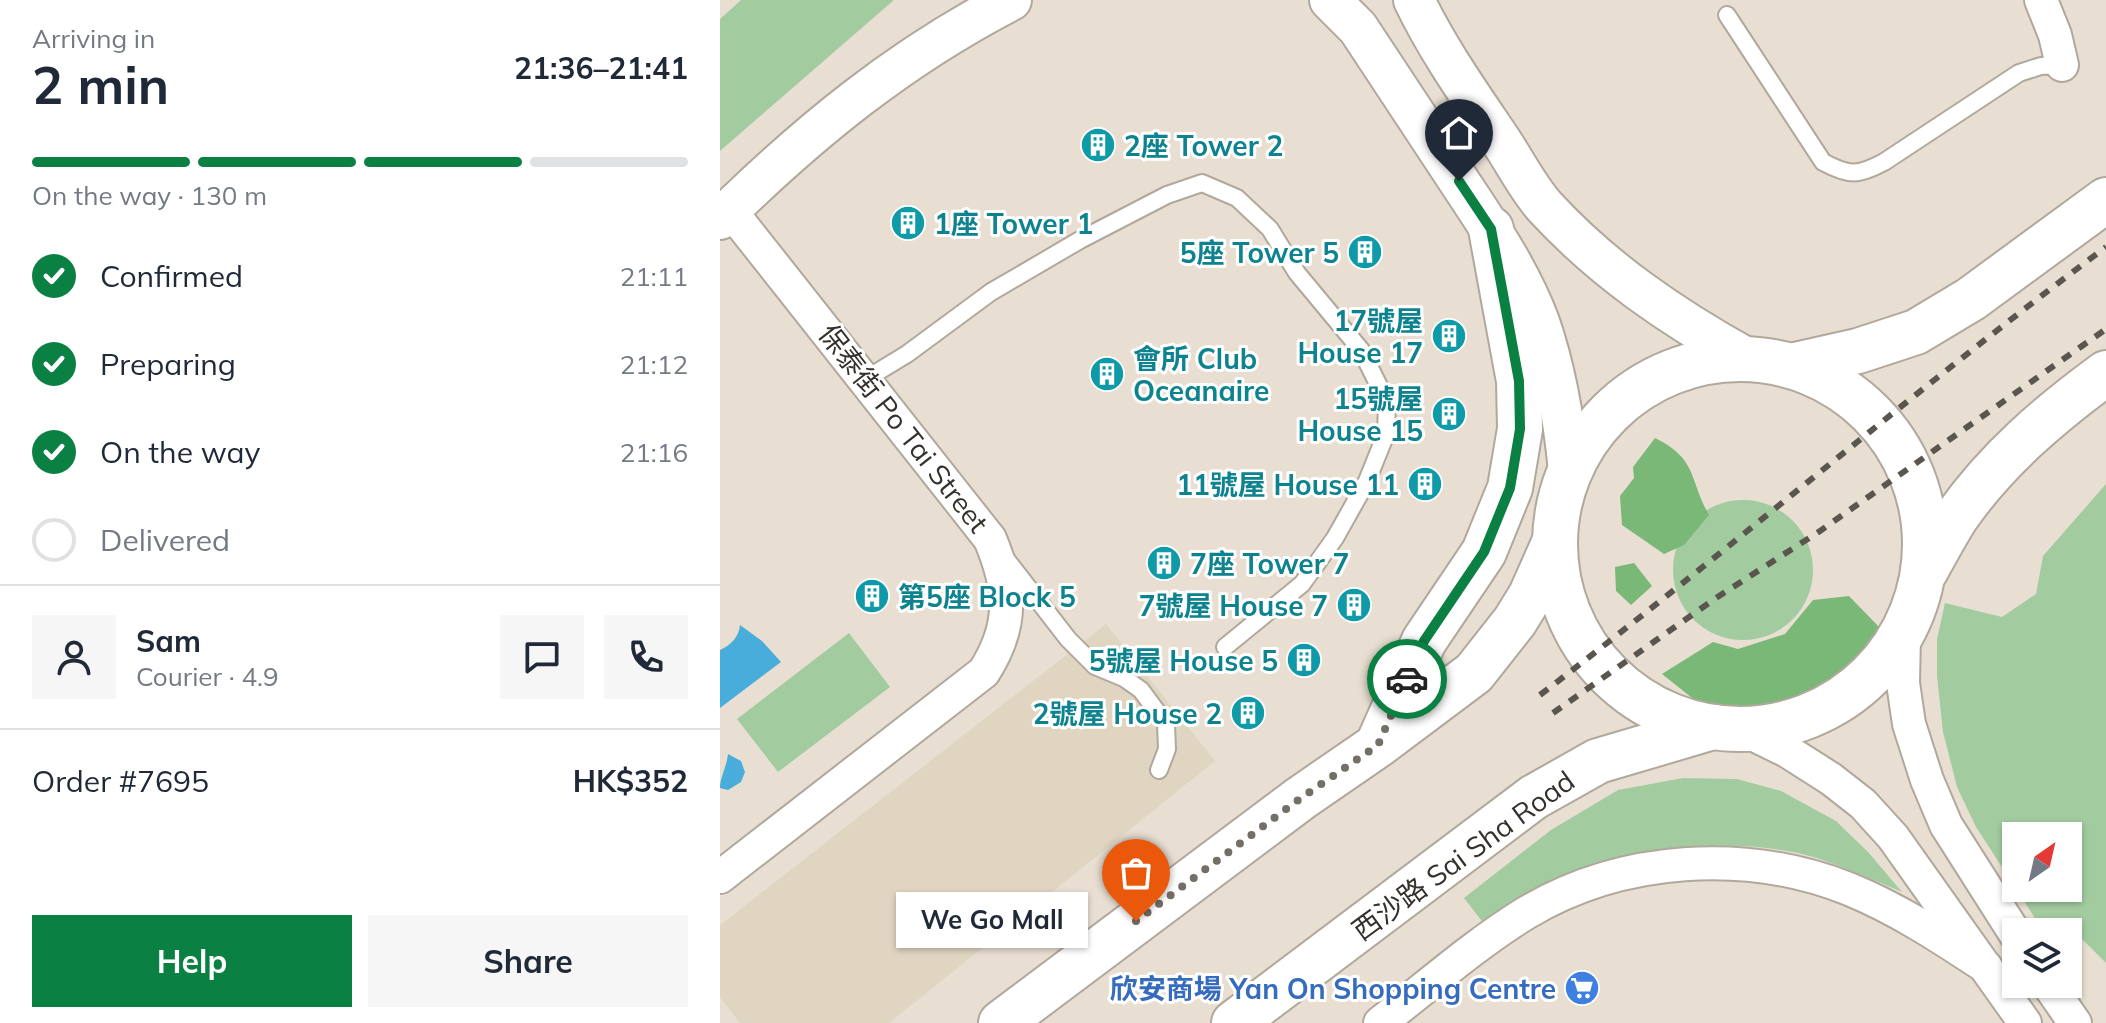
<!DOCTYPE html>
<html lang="en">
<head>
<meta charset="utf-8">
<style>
  body { margin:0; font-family:Mulish,"Noto Sans TC",sans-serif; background:#f6f6f7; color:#1f2937; height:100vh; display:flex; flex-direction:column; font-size:30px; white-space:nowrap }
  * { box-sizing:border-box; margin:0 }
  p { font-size:26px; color:#747a83 }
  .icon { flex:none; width:44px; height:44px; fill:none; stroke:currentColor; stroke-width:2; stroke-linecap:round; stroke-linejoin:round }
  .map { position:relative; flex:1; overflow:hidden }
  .drawer { display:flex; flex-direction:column; background:#fff; width:720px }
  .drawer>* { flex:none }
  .needle { width:52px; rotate:34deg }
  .fabs { position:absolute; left:1282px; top:822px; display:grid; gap:16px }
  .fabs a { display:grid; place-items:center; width:80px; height:80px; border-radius:0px; background:#fff; box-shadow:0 2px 6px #0004; font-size:40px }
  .pin { position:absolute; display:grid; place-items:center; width:68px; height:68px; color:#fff; margin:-82px -34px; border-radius:50% 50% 50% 0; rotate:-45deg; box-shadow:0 0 8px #0007 }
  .pin .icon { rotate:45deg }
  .courier { position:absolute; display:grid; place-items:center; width:80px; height:80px; margin:-40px; border:6px solid #0b8043; border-radius:50%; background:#fff; color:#222; box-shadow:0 2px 10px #0007 }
  .bubble { position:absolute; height:56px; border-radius:0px; background:#fff; box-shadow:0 2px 6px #0004; font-size:26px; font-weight:700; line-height:56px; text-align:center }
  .overview em { font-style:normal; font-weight:700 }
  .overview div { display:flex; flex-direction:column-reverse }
  .overview { display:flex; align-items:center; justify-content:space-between; height:136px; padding:0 32px }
  h1 { font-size:52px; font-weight:700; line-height:60px }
  .bar { display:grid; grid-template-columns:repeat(4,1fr); gap:12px 8px; align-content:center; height:96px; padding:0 32px }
  .bar i { height:10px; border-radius:6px; background:#e0e1e3 }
  .bar .current { background:#0b8043 }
  .bar p { grid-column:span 4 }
  .line { display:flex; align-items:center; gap:20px; padding:0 32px; border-top:2px solid #e0e1e3 }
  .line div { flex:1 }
  .round { display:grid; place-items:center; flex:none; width:84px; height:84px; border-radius:0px; background:#f6f6f7 }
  ol { padding:0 32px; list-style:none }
  li { display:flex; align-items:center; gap:24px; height:88px }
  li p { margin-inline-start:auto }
  li .icon { padding:8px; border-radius:50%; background:#0b8043; color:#fff; stroke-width:4 }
  li:last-child { color:#747a83 }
  li i { width:44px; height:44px; border:4px solid #e0e1e3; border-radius:50% }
  .cta { display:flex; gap:16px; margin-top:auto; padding:16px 32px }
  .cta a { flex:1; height:92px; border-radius:0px; background:#0b8043; color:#fff; font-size:32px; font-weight:700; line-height:92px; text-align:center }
  .cta a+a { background:#f6f6f7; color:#1f2937 }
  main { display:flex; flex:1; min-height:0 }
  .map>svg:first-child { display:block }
  .built { fill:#e0d5c1 }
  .green { fill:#a2cca0; fill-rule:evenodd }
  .forest { fill:#79b877 }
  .water { fill:#48adda }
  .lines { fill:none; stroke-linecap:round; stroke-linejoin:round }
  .service-casing { stroke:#b1a89c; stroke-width:20 }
  .minor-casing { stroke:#b1a89c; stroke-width:36 }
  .tertiary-casing { stroke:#b1a89c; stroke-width:44 }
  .secondary-casing { stroke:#b1a89c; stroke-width:48 }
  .service { stroke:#fff; stroke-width:16 }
  .minor { stroke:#fff; stroke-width:32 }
  .tertiary { stroke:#fff; stroke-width:40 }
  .secondary { stroke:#fff; stroke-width:44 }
  .rail { stroke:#5a564f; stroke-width:6; stroke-dasharray:10 10; stroke-linecap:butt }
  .done { stroke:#736e66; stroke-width:8; stroke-dasharray:0 14.4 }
  .route { stroke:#0b8043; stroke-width:10 }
  .labels { text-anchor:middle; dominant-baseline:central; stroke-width:6; stroke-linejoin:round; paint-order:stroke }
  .culture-label { font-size:28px; font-weight:bold; fill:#0d838f; stroke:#fff; text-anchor:end }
  .street-label { font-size:28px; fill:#34312c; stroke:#fff }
  .shop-label { font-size:28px; font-weight:bold; fill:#366cbe; stroke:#fff; text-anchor:end }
</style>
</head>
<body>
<main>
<section class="drawer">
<div class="overview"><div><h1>2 min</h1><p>Arriving in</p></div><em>21:36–21:41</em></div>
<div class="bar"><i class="current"></i><i class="current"></i><i class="current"></i><i></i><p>On the way · 130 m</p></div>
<ol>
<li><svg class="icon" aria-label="check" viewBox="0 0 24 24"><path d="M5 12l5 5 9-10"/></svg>Confirmed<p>21:11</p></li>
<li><svg class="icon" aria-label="check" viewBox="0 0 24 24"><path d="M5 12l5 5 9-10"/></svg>Preparing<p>21:12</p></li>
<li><svg class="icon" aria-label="check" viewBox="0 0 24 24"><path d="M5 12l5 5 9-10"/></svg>On the way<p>21:16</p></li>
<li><i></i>Delivered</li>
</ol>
<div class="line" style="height:144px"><a class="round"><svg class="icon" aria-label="person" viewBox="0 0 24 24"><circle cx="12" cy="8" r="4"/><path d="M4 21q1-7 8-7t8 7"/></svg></a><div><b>Sam</b><p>Courier · 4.9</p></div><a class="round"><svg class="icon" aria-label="chat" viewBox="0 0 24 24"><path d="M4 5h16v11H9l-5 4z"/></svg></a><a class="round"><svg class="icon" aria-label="phone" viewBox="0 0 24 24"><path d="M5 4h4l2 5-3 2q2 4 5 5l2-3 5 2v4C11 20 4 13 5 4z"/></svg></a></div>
<div class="line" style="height:104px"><div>Order #7695</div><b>HK$352</b></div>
<div class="cta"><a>Help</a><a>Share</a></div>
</section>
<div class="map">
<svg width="1386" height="1023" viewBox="0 0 1386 1023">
  <rect width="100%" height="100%" fill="#e8dfd2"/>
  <path class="built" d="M 386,624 L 495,761 L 169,1023 L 20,1023 L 0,997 L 0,925 Z"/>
  <g class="green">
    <path d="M 21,0 L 174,0 L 0,151 L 0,19 Z"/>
    <path d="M 1386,484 L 1386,963 L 1355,932 L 1348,937 L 1348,932 L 1324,932 L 1256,827 L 1237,787 L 1223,732 L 1217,676 L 1217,639 L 1225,603 L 1282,617 L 1316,594 L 1323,556 ZM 1296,836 L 1348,836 L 1348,888 L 1296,888 Z"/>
    <circle cx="1023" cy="570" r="70"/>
    <path d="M 129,633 L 170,687 L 58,772 L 17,719 Z"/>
    <path d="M 963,778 L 1017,779 L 1061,791 L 1116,821 L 1149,853 L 1182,892 C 1154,880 1126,868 1097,858 C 1028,837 934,845 867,868 C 830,880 797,904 765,925 L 744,898 L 831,830 L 898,790 Z"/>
  </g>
  <g class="forest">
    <path d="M 935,438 C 978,459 969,480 989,515 L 964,545 L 944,554 L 902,525 L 900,496 L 914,478 L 913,467 Z"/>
    <path d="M 914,563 L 932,586 L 911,605 L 896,591 L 895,567 Z"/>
    <path d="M 1129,596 L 1159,627 L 1150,654 L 1105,690 L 1062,714 L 1018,705 L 991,713 L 942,674 L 993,642 L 1018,649 L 1065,634 L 1093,600 Z"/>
  </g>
  <g class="water">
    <path d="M 20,625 L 42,641 L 61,662 L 0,708 L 0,650 C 11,645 19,637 20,625 Z"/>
    <path d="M 8,754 L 21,761 L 25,772 L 21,782 L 8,790 L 0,788 C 0,777 7,766 8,754 Z"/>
  </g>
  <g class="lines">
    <g class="service-casing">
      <g id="service">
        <path d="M 1007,15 L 1103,162 C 1129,176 1138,176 1164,162 L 1299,73 L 1321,66 L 1342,65"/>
        <path d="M 146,379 L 187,354 L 271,292 L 360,240 L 447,195 L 482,183 L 517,198 L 550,229 L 577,273 L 641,350 L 667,402 L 666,434 L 647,481 L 615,538 L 582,584 L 505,647"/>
        <path d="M 286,559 L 348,639 L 375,666 L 404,678 L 421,690 L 446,724 L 447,749 L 439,770"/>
      </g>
    </g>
    <g class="minor-casing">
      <g id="minor">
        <path d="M 1321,0 L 1335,35 L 1342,65"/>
        <path d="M 1184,634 L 1183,683 L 1189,724 L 1207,780 L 1226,825 L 1296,935"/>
        <path d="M 1022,729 L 1067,751 L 1111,779 L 1143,804 L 1173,837 L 1305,1023"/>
        <path d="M 0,877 L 264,672 C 294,625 291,589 270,539 L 10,210"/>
        <path d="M 1328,984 L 1355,1023"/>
        <path d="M 660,1023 C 708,986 754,945 806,913 C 901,856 1026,848 1129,889 C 1178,909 1222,938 1266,967"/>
      </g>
    </g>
    <g class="tertiary-casing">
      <g id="tertiary">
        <path d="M 610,0 L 638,28 C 670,77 703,126 735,175 C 766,222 799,269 819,322 C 836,371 844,419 849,471"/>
        <path d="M 694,0 C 718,50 750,95 781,141 C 795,162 808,188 825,207 C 883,270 952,317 1026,358"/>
        <path d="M 0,219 C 90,131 179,58 291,0"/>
      </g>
    </g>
    <g class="secondary-casing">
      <g id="secondary">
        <circle cx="1020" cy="544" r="185"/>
        <path d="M 1071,366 L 1138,351 L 1196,332 L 1251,299 L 1386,200"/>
        <path d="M 1206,570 C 1216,552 1226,533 1237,516 C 1277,459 1330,414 1386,373"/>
        <path d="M 659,742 L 704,641 L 764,552 L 790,488 L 800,429 L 799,381 L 771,229"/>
        <path d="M 281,1023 L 581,798 L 658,745 L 754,673 L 795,621 L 811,595 L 834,543"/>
        <path d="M 514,1023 L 814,797 L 878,761 L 993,727"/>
      </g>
    </g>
    <use href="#service" class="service"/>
    <use href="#minor" class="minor"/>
    <use href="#tertiary" class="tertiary"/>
    <use href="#secondary" class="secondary"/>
    <g class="rail">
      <path d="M 820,695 C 1011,549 1193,391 1386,247"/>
      <path d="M 833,713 L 996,598 L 1100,531 L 1386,329"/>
    </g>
  </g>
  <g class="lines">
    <path class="done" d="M 416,921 L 581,798 L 658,745 L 687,679"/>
    <path class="route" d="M 687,679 L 704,641 L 764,552 L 790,488 L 800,429 L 799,381 L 771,229 L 739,181"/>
  </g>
  <defs>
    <g id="building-disc" transform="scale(1.8)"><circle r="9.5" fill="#0f9aa8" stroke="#fff"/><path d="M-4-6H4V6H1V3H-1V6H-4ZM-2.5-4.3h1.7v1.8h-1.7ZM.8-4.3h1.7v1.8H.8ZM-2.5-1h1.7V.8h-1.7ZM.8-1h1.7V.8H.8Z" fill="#fff"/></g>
    <g id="supermarket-disc" transform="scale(1.8)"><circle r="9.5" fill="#3f7fe0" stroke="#fff"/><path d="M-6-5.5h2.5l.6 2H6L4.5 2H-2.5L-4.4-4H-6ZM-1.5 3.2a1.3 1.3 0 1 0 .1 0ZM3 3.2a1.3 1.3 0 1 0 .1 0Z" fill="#fff"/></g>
  </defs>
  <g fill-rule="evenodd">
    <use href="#building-disc" x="378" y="145"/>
    <use href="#building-disc" x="188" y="223"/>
    <use href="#building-disc" x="645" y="252"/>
    <use href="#building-disc" x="729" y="336"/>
    <use href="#building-disc" x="387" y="374"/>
    <use href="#building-disc" x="729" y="414"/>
    <use href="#building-disc" x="705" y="484"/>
    <use href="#building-disc" x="444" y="563"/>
    <use href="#building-disc" x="152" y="596"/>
    <use href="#building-disc" x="634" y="605"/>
    <use href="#building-disc" x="584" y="660"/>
    <use href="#building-disc" x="528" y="713"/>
    <use href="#supermarket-disc" x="862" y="988"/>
  </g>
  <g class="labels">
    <g class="culture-label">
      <text x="404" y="145" text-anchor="start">2座 Tower 2</text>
      <text x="214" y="223" text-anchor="start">1座 Tower 1</text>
      <text x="619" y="252">5座 Tower 5</text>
      <text x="703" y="320">17號屋<tspan x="703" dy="32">House 17</tspan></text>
      <text x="413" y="358" text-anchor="start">會所 Club<tspan x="413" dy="32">Oceanaire</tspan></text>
      <text x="703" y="398">15號屋<tspan x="703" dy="32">House 15</tspan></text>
      <text x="679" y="484">11號屋 House 11</text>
      <text x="470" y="563" text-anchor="start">7座 Tower 7</text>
      <text x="178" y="596" text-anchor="start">第5座 Block 5</text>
      <text x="608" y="605">7號屋 House 7</text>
      <text x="558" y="660">5號屋 House 5</text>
      <text x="502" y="713">2號屋 House 2</text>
    </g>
    <g class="street-label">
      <text transform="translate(184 428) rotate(52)">保泰街 Po Tai Street</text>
      <text transform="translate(743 855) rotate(-36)">西沙路 Sai Sha Road</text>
    </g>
    <g class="shop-label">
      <text x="836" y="988">欣安商場 Yan On Shopping Centre</text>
    </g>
  </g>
</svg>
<div class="fabs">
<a><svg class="needle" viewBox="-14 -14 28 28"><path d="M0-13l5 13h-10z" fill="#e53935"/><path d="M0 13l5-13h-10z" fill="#747a83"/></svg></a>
<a><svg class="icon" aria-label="layers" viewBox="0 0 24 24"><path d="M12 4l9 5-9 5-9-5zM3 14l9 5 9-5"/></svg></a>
</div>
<div class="pin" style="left:416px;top:921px;background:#ea580c"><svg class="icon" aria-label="bag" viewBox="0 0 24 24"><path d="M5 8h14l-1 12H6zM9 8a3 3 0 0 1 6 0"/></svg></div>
<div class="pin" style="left:739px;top:181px;background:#1f2937"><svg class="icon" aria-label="home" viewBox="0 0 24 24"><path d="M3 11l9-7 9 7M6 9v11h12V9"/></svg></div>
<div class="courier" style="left:687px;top:679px"><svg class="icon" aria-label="car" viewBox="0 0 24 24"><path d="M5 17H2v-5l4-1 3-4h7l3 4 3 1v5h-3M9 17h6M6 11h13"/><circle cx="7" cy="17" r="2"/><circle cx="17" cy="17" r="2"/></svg></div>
<div class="bubble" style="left:176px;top:892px;width:192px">We Go Mall</div>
</div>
</main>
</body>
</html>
